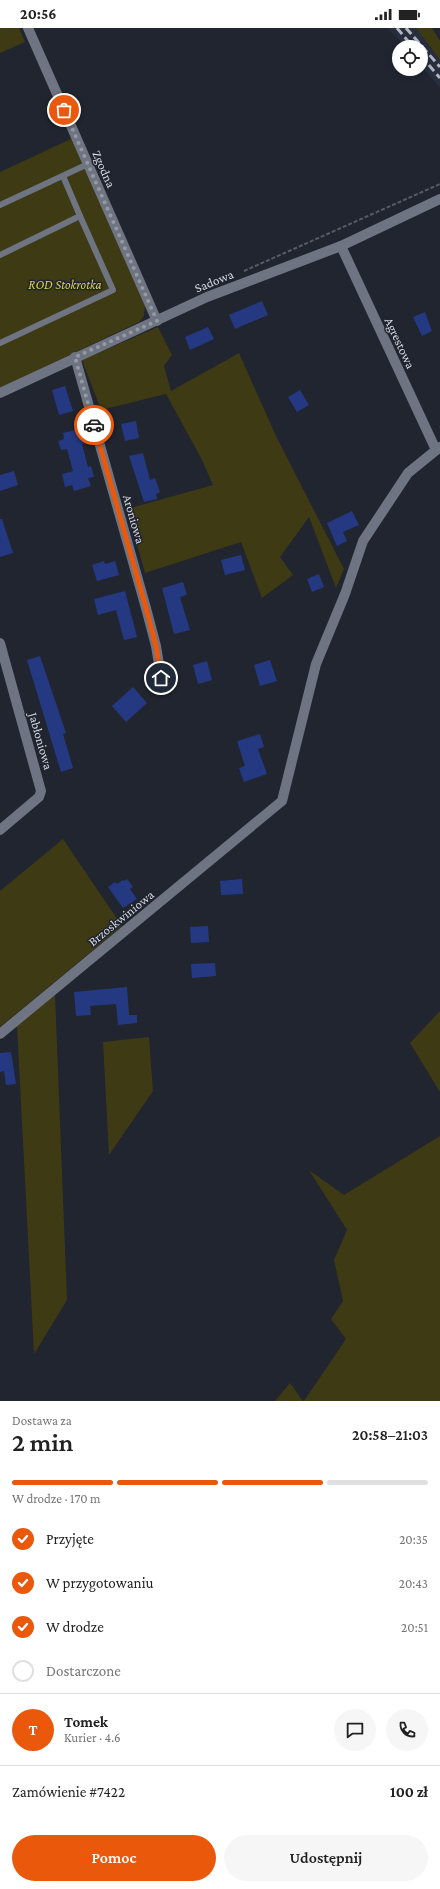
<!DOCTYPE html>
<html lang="pl">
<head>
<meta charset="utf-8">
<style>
  body { margin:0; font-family:"Crimson Pro",serif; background:#f6f6f6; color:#222; height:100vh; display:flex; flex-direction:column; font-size:15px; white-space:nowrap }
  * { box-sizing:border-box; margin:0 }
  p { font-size:13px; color:#767676 }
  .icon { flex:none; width:22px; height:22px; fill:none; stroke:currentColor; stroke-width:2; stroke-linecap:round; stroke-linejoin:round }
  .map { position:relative; height:1373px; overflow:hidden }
  .side { display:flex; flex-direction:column; background:#fff; flex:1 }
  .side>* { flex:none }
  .controls { position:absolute; left:392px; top:12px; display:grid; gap:8px }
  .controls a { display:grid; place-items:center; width:36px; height:36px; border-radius:50%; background:#fff; box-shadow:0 2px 6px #0003; font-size:20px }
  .pin { position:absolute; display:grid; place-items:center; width:34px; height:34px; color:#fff; margin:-17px; border:2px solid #fff; border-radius:50%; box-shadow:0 1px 4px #0007 }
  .courier { position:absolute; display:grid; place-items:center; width:40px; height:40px; margin:-20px; border:3px solid #ea580c; border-radius:50%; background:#fff; color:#222; box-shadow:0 1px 5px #0007 }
  .head em { font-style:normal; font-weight:600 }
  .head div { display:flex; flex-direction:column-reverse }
  .head { display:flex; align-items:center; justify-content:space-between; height:68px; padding:0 12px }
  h1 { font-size:26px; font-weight:600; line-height:30px }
  .bar { display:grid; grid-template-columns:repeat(4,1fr); gap:6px 4px; align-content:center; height:48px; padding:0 12px }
  .bar i { height:5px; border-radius:3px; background:#e0e0e0 }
  .bar .on { background:#ea580c }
  .bar p { grid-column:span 4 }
  .line { display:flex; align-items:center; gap:10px; padding:0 12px; border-top:1px solid #e0e0e0 }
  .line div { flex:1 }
  .round { display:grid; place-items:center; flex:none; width:42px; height:42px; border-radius:21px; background:#f6f6f6 }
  ol { padding:0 12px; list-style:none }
  li { display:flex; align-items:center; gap:12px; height:44px }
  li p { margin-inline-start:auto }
  li .icon { padding:4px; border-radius:50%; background:#ea580c; color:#fff; stroke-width:4 }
  li:last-child { color:#767676 }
  li i { width:22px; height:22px; border:2px solid #e0e0e0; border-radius:50% }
  .action { display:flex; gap:8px; margin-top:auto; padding:8px 12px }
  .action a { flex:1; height:46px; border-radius:24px; background:#ea580c; color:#fff; font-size:16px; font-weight:600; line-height:46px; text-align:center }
  .action a+a { background:#f6f6f6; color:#222 }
  .status { display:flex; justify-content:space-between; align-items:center; height:28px; padding:0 20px; background:#fff; direction:ltr }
  .status svg { height:11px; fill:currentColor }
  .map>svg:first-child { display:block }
  .built { fill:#272e3e }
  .green { fill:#3d3a14 }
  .building { fill:#243982 }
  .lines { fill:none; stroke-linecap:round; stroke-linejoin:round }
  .path { stroke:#575b66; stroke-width:2; stroke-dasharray:4 2; stroke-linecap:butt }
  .service { stroke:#6e7481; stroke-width:6 }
  .minor { stroke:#6e7481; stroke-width:10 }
  .rail { stroke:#b2b5be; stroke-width:3; stroke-dasharray:8 4; stroke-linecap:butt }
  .done { stroke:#9599a2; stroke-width:4; stroke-dasharray:0 7.2 }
  .route { stroke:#ea580c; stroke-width:5 }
  .labels { text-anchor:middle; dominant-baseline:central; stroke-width:3; stroke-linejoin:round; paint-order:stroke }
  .street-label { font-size:13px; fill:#d4d7df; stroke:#202530 }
  .park-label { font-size:13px; font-style:italic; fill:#d8cf44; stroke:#202530 }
</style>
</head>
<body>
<div class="status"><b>20:56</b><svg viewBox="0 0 49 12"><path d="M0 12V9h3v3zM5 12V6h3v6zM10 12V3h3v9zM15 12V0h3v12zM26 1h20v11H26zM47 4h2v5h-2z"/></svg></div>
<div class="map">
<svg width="440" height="1373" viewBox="0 0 440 1373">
  <rect width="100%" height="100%" fill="#202530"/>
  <path class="built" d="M 388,0 L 416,0 L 440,32 L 440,60 L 421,37 L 421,19 L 406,19 Z"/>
  <g class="green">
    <path d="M 0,0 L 19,0 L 25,14 L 0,25 Z"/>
    <path d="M 416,0 L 432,0 L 440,13 L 440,32 Z"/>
    <path d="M 73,110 L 145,277 L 144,288 L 139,294 L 0,360 L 0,144 Z"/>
    <path d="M 158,299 L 172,327 L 164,338 L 171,363 L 239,325 L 276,408 L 344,541 L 336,560 L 309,489 L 280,529 L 293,547 L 262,570 L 241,514 L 145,545 L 127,481 L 213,457 L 201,430 L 166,366 L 101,382 L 82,332 Z"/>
    <path d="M 63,811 L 122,898 L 0,999 L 0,863 Z"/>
    <path d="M 55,966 L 67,1272 L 34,1326 L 17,998 Z"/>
    <path d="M 440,983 L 440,1064 L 410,1015 Z"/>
    <path d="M 149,1009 L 153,1063 L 109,1127 L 103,1014 Z"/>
    <path d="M 440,1108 L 440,1373 L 304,1373 L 346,1311 L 331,1291 L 343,1273 L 334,1232 L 347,1202 L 309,1142 L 344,1167 Z"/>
    <path d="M 290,1355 L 303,1373 L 275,1373 Z"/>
  </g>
  <g class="building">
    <path d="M 262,273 L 268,287 L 235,301 L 229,287 Z"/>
    <path d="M 425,284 L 432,303 L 422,308 L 413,289 Z"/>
    <path d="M 208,299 L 214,311 L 190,322 L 185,309 Z"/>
    <path d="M 65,358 L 73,383 L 59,387 L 52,362 Z"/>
    <path d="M 300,362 L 309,377 L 297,384 L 288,369 Z"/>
    <path d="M 136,393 L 139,410 L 125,413 L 121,396 Z"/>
    <path d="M 78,401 L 79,407 L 81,406 L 84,416 L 82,416 L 88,439 L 91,438 L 94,449 L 88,450 L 91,458 L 74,463 L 72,457 L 65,459 L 62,446 L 73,443 L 67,421 L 61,422 L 58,413 L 64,411 L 63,405 Z"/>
    <path d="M 143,425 L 150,452 L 155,450 L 160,464 L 156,466 L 157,471 L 144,474 L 129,428 Z"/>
    <path d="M 14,443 L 18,457 L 0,463 L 0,447 Z"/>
    <path d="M 352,483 L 359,497 L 343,504 L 347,513 L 337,518 L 327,495 Z"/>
    <path d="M 0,491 L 2,491 L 13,525 L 0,529 Z"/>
    <path d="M 241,527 L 245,542 L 225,547 L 221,532 Z"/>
    <path d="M 104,533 L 105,536 L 115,533 L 119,547 L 97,553 L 92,537 Z"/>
    <path d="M 319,546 L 324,559 L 312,564 L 307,551 Z"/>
    <path d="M 183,554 L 187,567 L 180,569 L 190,602 L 174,606 L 162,560 Z"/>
    <path d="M 125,563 L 137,609 L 124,612 L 116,582 L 98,587 L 94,571 Z"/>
    <path d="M 40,628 L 66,705 L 63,706 L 73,740 L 61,744 L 27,632 Z"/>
    <path d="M 270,632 L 277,653 L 260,658 L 254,637 Z"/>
    <path d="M 207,633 L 212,652 L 198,656 L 193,637 Z"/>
    <path d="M 133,659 L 147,675 L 126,694 L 112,678 Z"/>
    <path d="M 260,706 L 264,719 L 258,721 L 267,746 L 244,754 L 239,740 L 245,738 L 237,713 Z"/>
    <path d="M 127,851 L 133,859 L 130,861 L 137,871 L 123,880 L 108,859 L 115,854 L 117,856 L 123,852 L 124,853 Z"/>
    <path d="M 242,851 L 243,866 L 221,867 L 220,853 Z"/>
    <path d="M 208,898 L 209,914 L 191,915 L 190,899 Z"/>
    <path d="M 215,935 L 216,948 L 192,950 L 191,936 Z"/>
    <path d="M 127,959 L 129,987 L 137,987 L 137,995 L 118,997 L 116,976 L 90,978 L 91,987 L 76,988 L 74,964 Z"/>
    <path d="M 11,1024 L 16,1056 L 6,1057 L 4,1043 L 0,1044 L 0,1025 Z"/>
  </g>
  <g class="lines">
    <path class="path" d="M 244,243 L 440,156"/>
    <g class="service">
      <path d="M 0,177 L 88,136"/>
      <path d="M 0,227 L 80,188 L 63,148"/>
      <path d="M 0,315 L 113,262 L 80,188"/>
    </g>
    <g class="minor">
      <path d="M 28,0 L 157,293"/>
      <path d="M 341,218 L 436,422"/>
      <path d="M 75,329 L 146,580 L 156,618 L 163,661"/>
      <path d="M 0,365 L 207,269 L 341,218 L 440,171"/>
      <path d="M 0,615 L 41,763 L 39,769 L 0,802"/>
      <path d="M 0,1006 L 282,773 L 316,636 L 345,566 L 363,513 L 408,445 L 440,419"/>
    </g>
    <g class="rail">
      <path d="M 397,0 L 413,19"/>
      <path d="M 406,0 L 440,39"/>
      <path d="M 421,28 L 440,50"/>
    </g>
  </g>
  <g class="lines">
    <path class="done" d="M 64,82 L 157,293 L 75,329 L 94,397"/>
    <path class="route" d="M 94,397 L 146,580 L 156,618 L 161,650"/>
  </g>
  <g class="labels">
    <g class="street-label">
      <text transform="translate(104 141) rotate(66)">Zgodna</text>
      <text transform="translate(214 253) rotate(-22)">Sadowa</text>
      <text transform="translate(400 315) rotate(65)">Agrestowa</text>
      <text transform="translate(134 491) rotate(74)">Aroniowa</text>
      <text transform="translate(41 713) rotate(74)">Jabłoniowa</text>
      <text transform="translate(121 890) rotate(-39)">Brzoskwiniowa</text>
    </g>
    <g class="park-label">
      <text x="65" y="256">ROD Stokrotka</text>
    </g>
  </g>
</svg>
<div class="controls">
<a><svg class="icon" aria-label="locate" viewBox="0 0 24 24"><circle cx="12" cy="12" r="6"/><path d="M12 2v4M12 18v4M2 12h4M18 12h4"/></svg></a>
</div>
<div class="pin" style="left:64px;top:82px;background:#ea580c"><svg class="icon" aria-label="bag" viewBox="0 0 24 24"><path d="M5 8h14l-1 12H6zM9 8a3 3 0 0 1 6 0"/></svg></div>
<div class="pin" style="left:161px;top:650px;background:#1f2937"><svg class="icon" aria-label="home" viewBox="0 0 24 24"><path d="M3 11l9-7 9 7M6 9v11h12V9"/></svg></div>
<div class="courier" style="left:94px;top:397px"><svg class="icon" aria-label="car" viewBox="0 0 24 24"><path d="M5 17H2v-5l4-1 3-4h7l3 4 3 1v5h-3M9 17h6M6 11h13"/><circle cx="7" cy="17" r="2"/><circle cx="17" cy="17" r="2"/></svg></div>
</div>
<section class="side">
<div class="head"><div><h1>2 min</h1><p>Dostawa za</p></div><em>20:58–21:03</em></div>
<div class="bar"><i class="on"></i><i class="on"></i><i class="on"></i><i></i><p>W drodze · 170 m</p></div>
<ol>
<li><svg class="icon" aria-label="check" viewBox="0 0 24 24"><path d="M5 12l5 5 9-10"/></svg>Przyjęte<p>20:35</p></li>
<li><svg class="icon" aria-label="check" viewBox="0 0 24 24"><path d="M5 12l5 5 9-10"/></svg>W przygotowaniu<p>20:43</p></li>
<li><svg class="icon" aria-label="check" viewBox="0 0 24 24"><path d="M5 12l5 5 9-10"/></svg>W drodze<p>20:51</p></li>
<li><i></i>Dostarczone</li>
</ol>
<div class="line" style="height:72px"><b class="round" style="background:#ea580c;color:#fff">T</b><div><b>Tomek</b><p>Kurier · 4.6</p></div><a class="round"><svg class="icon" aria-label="chat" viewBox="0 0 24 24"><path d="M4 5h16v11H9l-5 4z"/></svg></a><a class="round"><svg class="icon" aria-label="phone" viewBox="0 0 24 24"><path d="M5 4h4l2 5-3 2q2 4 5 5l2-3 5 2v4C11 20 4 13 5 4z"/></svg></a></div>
<div class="line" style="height:52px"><div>Zamówienie #7422</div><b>100 zł</b></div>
<div class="action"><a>Pomoc</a><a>Udostępnij</a></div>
</section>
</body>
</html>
